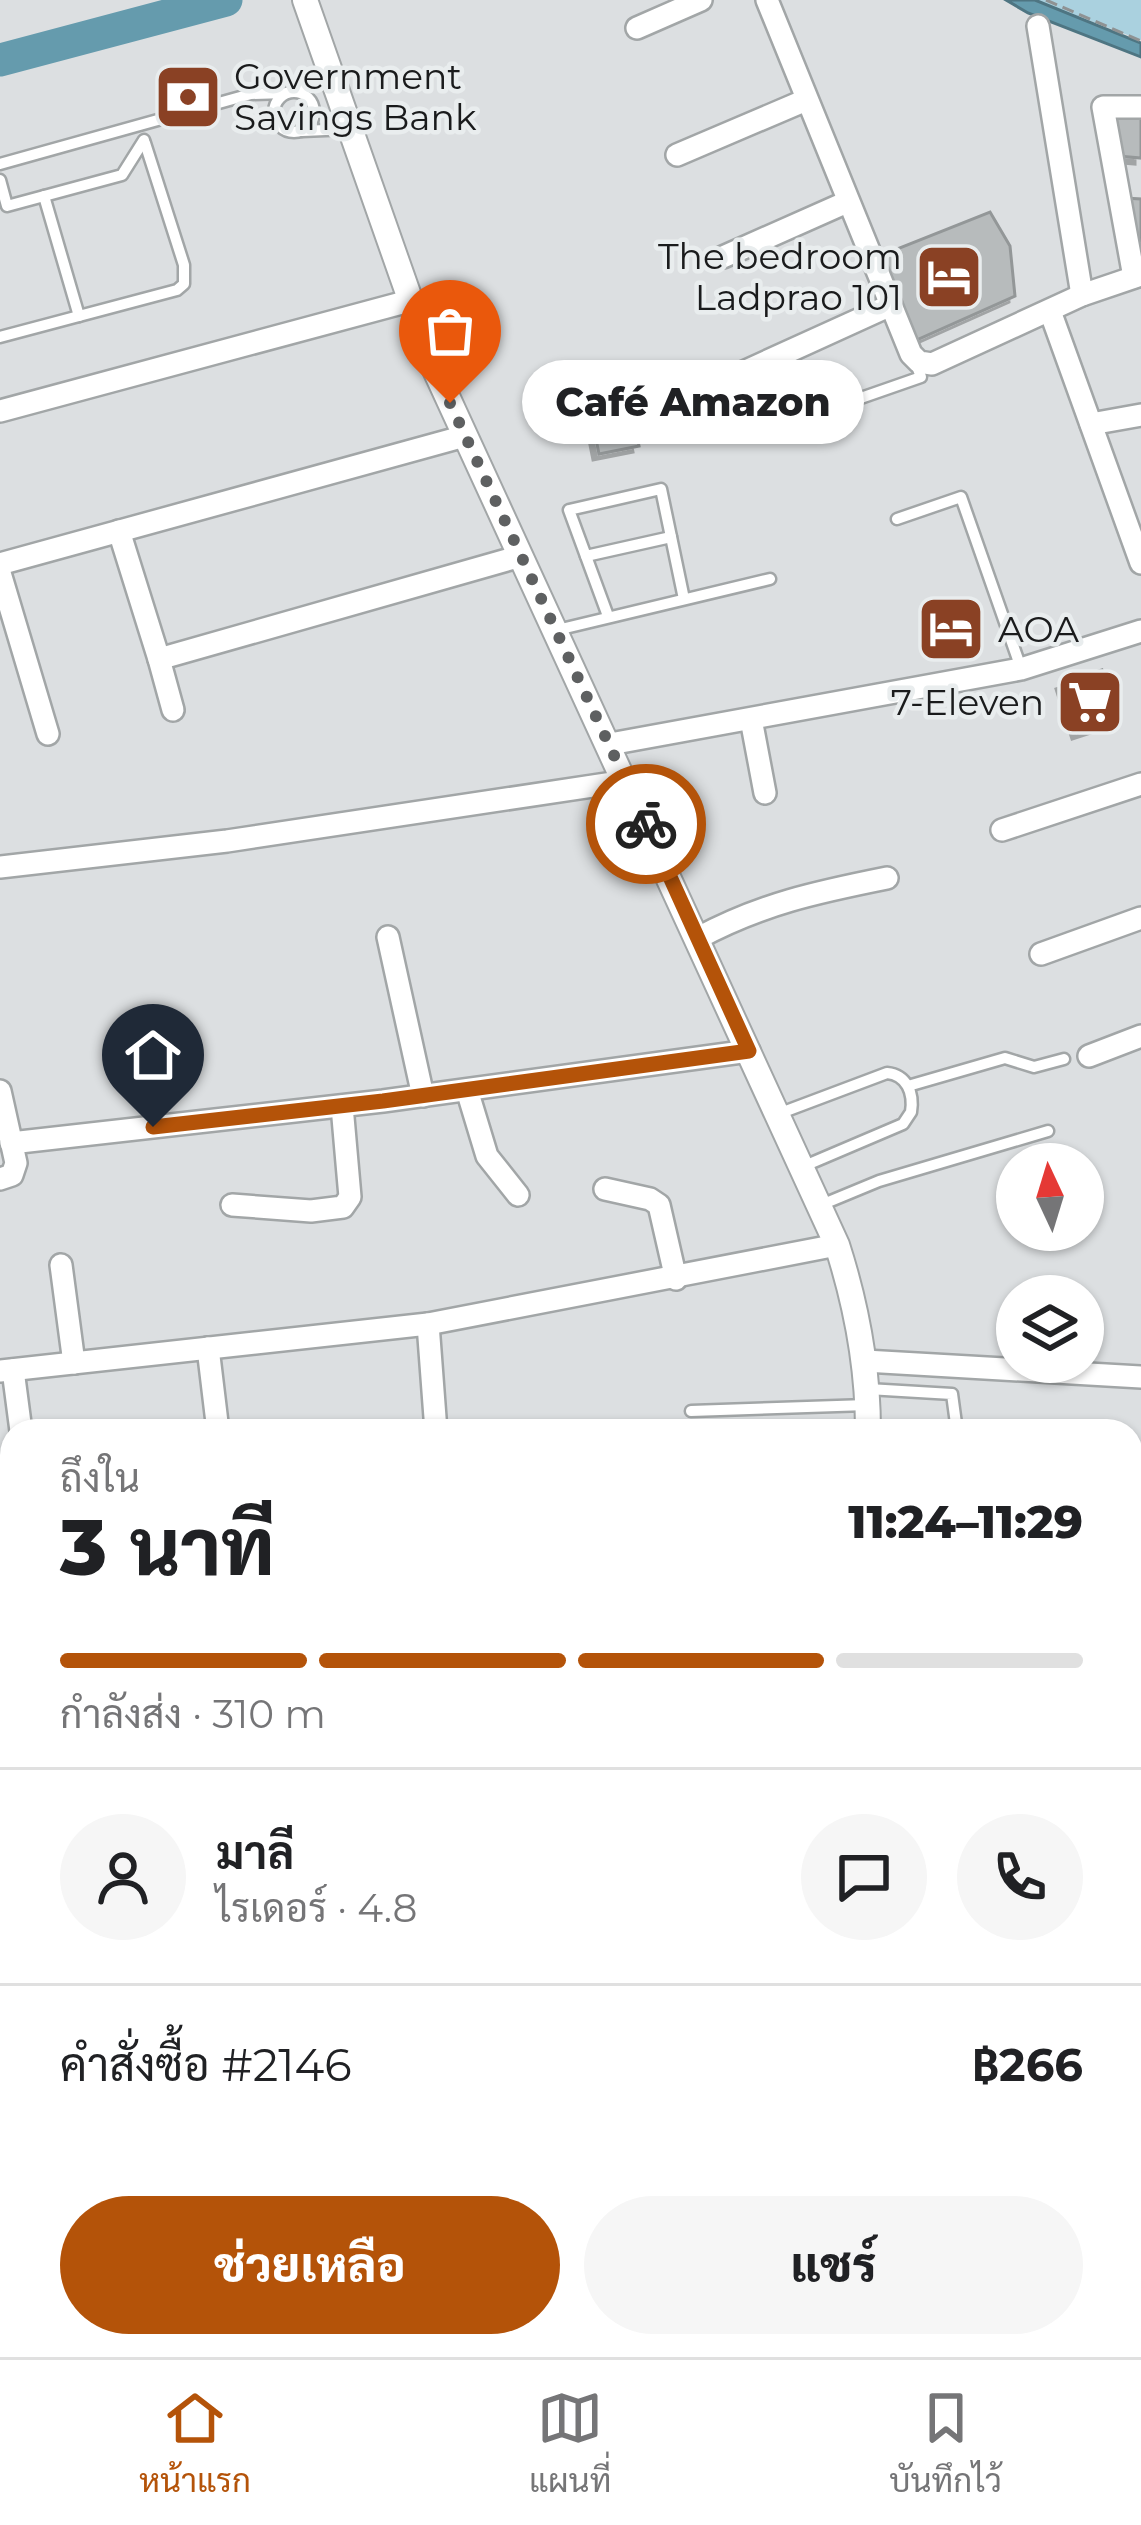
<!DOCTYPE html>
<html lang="th">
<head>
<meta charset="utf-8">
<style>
  body { margin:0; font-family:Montserrat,Sarabun,sans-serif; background:#f6f6f6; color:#202124; height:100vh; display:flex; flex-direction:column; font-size:45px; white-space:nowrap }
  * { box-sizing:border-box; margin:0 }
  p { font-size:39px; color:#757577 }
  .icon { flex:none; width:66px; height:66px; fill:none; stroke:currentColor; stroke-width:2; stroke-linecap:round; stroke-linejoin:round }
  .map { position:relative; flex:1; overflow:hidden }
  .details { position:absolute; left:0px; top:1419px; width:1143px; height:939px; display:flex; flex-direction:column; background:#fff; border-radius:36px 36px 0 0; box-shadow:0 3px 9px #0004 }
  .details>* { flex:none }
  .needle { width:78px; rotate:356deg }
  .tools { position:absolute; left:996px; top:1143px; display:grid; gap:24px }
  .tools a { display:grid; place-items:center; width:108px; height:108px; border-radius:50%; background:#fff; box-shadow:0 3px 9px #0004; font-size:60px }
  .pin { position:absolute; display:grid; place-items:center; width:102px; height:102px; color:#fff; margin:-123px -51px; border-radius:50% 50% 50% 0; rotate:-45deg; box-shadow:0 0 12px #0007 }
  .pin .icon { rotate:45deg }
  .courier { position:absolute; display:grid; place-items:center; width:120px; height:120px; margin:-60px; border:9px solid #b45309; border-radius:50%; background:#fff; color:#222; box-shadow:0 3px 15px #0007 }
  .bubble { position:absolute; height:84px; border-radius:42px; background:#fff; box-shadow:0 3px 9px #0004; font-size:39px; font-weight:800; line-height:84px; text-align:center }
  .head em { font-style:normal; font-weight:800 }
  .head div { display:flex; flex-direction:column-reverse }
  .head { display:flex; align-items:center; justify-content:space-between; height:204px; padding:0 60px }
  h1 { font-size:78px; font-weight:800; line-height:90px }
  .bar { display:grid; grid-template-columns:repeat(4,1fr); gap:18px 12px; align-content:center; height:144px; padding:0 60px }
  .bar i { height:15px; border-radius:9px; background:#e0e0e0 }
  .bar .active { background:#b45309 }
  .bar p { grid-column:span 4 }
  .line { display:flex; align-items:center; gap:30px; padding:0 60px; border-top:3px solid #e0e0e0 }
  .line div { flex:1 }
  .round { display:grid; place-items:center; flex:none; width:126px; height:126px; border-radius:63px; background:#f6f6f6 }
  .action { display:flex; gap:24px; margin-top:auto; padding:24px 60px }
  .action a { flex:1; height:138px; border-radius:72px; background:#b45309; color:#fff; font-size:48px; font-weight:800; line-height:138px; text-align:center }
  .action a+a { background:#f6f6f6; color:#202124 }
  .dock { display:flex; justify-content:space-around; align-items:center; height:168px; border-top:3px solid #e0e0e0; background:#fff; font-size:33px; color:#757577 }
  .dock a { display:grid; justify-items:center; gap:6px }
  .dock .active { color:#b45309 }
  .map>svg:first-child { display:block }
  .green { fill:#aad1df }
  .water { fill:#659bad; stroke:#4e7582; stroke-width:3 }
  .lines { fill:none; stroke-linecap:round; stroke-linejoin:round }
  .river { stroke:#659bad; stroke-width:33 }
  .building { fill:#b7bbbc; stroke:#939798; stroke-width:3; filter:url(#shadow) }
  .service-casing { stroke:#a2a6a7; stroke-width:15 }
  .minor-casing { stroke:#a2a6a7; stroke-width:26 }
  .tertiary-casing { stroke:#a2a6a7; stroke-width:28 }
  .path { stroke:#8f9293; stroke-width:3; stroke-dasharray:12 6; stroke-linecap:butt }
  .service { stroke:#fff; stroke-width:10 }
  .minor { stroke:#fff; stroke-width:21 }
  .tertiary { stroke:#fff; stroke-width:24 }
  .done { stroke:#5e6061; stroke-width:12; stroke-dasharray:0 21.6 }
  .route { stroke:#b45309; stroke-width:15 }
  .labels { text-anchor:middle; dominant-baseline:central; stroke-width:9; stroke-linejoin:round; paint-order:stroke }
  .poi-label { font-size:36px; fill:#1a1b1c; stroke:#e9edee; text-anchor:start }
</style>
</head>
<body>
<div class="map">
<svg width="1141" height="2357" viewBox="0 0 1141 2357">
  <defs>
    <filter id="shadow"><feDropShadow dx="-6" dy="6" stdDeviation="0" flood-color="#0004"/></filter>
  </defs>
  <rect width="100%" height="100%" fill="#dcdfe1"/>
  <path class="green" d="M 1035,0 L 1141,0 L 1141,40 Z"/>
  <path class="water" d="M 1006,0 L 1035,0 L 1141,43 L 1141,57 L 1028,13 Z"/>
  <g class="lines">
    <path class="river" d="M 0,60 L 226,0"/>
  </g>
  <g class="building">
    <path d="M 1109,115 L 1141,117 L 1141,158 L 1118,156 Z"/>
    <path d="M 1124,198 L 1141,199 L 1141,241 L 1131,241 Z"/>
    <path d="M 990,212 L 1010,246 L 1015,296 L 912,342 L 877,257 Z"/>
    <path d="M 625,377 L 639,446 L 599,454 L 585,384 Z"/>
    <path d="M 1102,670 L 1118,720 L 1078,733 L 1062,683 Z"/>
  </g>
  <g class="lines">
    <g class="service-casing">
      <g id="service">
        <circle cx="294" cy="112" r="20"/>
        <path d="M 302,131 L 349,129"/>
        <path d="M 0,164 L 251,94 L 286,93 L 332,78"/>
        <path d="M 0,180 L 7,206 L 122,175 L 144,140"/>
        <path d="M 44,196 L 79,316"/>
        <path d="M 0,337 L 177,290 L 184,284 L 184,265 L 145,143"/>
        <path d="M 855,400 L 921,377 L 915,361"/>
        <path d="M 897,519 L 961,497 L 1021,668"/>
        <path d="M 586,556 L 671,537"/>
        <path d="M 608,616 L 569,510 L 661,489 L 684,599"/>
        <path d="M 557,630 L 770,579"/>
        <path d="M 908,1086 L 1005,1058 L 1034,1067 L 1064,1059"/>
        <path d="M 778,1114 L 887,1073 C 907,1075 914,1093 911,1112 L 903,1124 L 802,1167"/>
        <path d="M 821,1205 L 879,1181 L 1048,1131"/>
        <path d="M 868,1389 L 952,1394 L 957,1431"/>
        <path d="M 691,1411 L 867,1405"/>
        <path d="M 852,2348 L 920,2357"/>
        <path d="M 700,2356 L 714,2357"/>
      </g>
    </g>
    <g class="minor-casing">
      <g id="minor">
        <path d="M 767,0 L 911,354 L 919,362 L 932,364 L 1082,295 L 1141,275"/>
        <path d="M 1038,26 L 1082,295"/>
        <path d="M 637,28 L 701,0"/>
        <path d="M 677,155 L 806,100"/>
        <path d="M 723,257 L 847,202"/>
        <path d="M 1134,277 L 1103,107 L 1141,107"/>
        <path d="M 1050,311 L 1141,563"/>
        <path d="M 737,375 L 891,305"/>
        <path d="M 0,411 L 409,301"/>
        <path d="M 1091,424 L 1141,415"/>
        <path d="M 119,531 L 159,659 L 521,556"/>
        <path d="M 0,564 L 465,436"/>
        <path d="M 0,573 L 48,734"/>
        <path d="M 159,659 L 173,710"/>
        <path d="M 751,719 L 765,793"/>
        <path d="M 610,744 L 1021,669 L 1141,631"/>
        <path d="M 1002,830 L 1141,784"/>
        <path d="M 0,867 L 227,841 L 626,781"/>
        <path d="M 388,937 L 423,1096"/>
        <path d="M 698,938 C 761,904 817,892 887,878"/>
        <path d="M 1041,954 L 1141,918"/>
        <path d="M 1089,1056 L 1141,1036"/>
        <path d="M 467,1090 L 487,1156 L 518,1195"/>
        <path d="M 0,1091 L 16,1163 L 12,1175 L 0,1179"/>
        <path d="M 11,1143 L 383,1101 L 749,1051"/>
        <path d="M 605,1189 L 650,1199 L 659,1205 L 676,1279"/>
        <path d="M 232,1205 L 311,1211 L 343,1207 L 350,1197 L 342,1106"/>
        <path d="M 61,1265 L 74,1363"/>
        <path d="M 428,1324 L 436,1431"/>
        <path d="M 208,1348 L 218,1431"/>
        <path d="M 865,1361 L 1141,1377"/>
        <path d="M 13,1370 L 21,1431"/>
        <path d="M 0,1371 L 428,1324 L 837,1245"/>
        <path d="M 0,1489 L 12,1488"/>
        <path d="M 1131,1520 L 1141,1521"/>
        <path d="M 0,1605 L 12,1604"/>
        <path d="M 1131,1606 L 1141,1607"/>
        <path d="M 0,1718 L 12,1717"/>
        <path d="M 1131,1735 L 1141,1735"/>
        <path d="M 1131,1859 L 1141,1860"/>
        <path d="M 1131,1970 L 1141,1971"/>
        <path d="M 0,2107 L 12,2104"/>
        <path d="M 1131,2138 L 1141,2139"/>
        <path d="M 463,2346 L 463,2357"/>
        <path d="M 158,2357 L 159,2346"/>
      </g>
    </g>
    <g class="tertiary-casing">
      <g id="tertiary">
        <path d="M 305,0 L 435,370 L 837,1245 C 857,1307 868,1366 868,1431"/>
        <path d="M 852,2357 L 852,2346"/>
      </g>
    </g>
    <path class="path" d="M 1046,0 L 1141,41"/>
    <use href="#service" class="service"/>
    <use href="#minor" class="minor"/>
    <use href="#tertiary" class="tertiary"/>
  </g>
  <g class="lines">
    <path class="done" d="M 450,403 L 646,824"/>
    <path class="route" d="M 153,1127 L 383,1101 L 749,1051 L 646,824"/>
  </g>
  <defs>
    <g id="bank-square" transform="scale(3.45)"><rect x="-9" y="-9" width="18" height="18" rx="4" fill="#8a4124" stroke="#e9edee"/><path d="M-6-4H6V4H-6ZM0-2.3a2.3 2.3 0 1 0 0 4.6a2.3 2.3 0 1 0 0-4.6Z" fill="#fff"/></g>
    <g id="hotel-square" transform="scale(3.45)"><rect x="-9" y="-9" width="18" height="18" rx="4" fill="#8a4124" stroke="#e9edee"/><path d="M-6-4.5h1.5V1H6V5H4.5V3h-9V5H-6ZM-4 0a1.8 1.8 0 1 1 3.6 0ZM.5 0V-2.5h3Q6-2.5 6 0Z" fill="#fff"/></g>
    <g id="supermarket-square" transform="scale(3.45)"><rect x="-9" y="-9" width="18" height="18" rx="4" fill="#8a4124" stroke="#e9edee"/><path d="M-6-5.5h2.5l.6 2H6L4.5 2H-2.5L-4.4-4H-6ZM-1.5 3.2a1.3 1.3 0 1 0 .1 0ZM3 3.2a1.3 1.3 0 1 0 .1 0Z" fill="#fff"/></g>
  </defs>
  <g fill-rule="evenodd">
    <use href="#bank-square" x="188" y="97"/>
    <use href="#hotel-square" x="949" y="277"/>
    <use href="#hotel-square" x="951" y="629"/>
    <use href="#supermarket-square" x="1090" y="702"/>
  </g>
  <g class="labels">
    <g class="poi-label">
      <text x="234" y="76">Government<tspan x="234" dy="41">Savings Bank</tspan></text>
      <text x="902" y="256" text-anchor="end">The bedroom<tspan x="902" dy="41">Ladprao 101</tspan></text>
      <text x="998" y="629">AOA</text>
      <text x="1044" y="702" text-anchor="end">7-Eleven</text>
    </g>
  </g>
</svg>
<div class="tools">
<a><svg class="needle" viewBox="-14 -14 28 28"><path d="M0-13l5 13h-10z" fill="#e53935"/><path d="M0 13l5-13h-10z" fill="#757577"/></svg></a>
<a><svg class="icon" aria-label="layers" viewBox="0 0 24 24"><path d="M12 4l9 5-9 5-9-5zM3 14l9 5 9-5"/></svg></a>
</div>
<div class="pin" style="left:450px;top:403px;background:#ea580c"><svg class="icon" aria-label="bag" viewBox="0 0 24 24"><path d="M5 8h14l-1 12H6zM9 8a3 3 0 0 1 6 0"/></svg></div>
<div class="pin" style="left:153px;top:1127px;background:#1f2937"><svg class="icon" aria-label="home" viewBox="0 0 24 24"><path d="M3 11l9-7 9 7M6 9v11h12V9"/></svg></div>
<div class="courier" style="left:646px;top:824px"><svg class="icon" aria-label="bike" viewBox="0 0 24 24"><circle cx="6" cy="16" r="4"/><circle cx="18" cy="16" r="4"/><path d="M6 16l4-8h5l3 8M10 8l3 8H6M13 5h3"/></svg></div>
<div class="bubble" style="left:522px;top:360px;width:342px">Café Amazon</div>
<section class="details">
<div class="head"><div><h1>3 นาที</h1><p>ถึงใน</p></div><em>11:24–11:29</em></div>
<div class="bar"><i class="active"></i><i class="active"></i><i class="active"></i><i></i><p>กำลังส่ง · 310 m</p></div>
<div class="line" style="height:216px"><a class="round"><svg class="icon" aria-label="person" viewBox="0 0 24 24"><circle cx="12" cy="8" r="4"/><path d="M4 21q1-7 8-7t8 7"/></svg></a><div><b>มาลี</b><p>ไรเดอร์ · 4.8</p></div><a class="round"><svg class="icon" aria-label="chat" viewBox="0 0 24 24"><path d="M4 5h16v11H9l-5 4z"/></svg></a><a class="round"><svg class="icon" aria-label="phone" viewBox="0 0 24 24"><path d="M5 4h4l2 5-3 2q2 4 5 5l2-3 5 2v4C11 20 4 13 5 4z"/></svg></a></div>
<div class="line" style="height:156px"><div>คำสั่งซื้อ #2146</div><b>฿266</b></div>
<div class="action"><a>ช่วยเหลือ</a><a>แชร์</a></div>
</section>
</div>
<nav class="dock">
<a class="active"><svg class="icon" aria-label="home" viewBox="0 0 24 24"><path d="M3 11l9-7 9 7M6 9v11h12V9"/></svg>หน้าแรก</a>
<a><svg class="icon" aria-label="map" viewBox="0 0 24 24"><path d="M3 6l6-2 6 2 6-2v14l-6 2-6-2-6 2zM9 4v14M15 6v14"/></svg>แผนที่</a>
<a><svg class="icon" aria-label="saved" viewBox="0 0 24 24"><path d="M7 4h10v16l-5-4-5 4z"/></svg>บันทึกไว้</a>
</nav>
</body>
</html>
